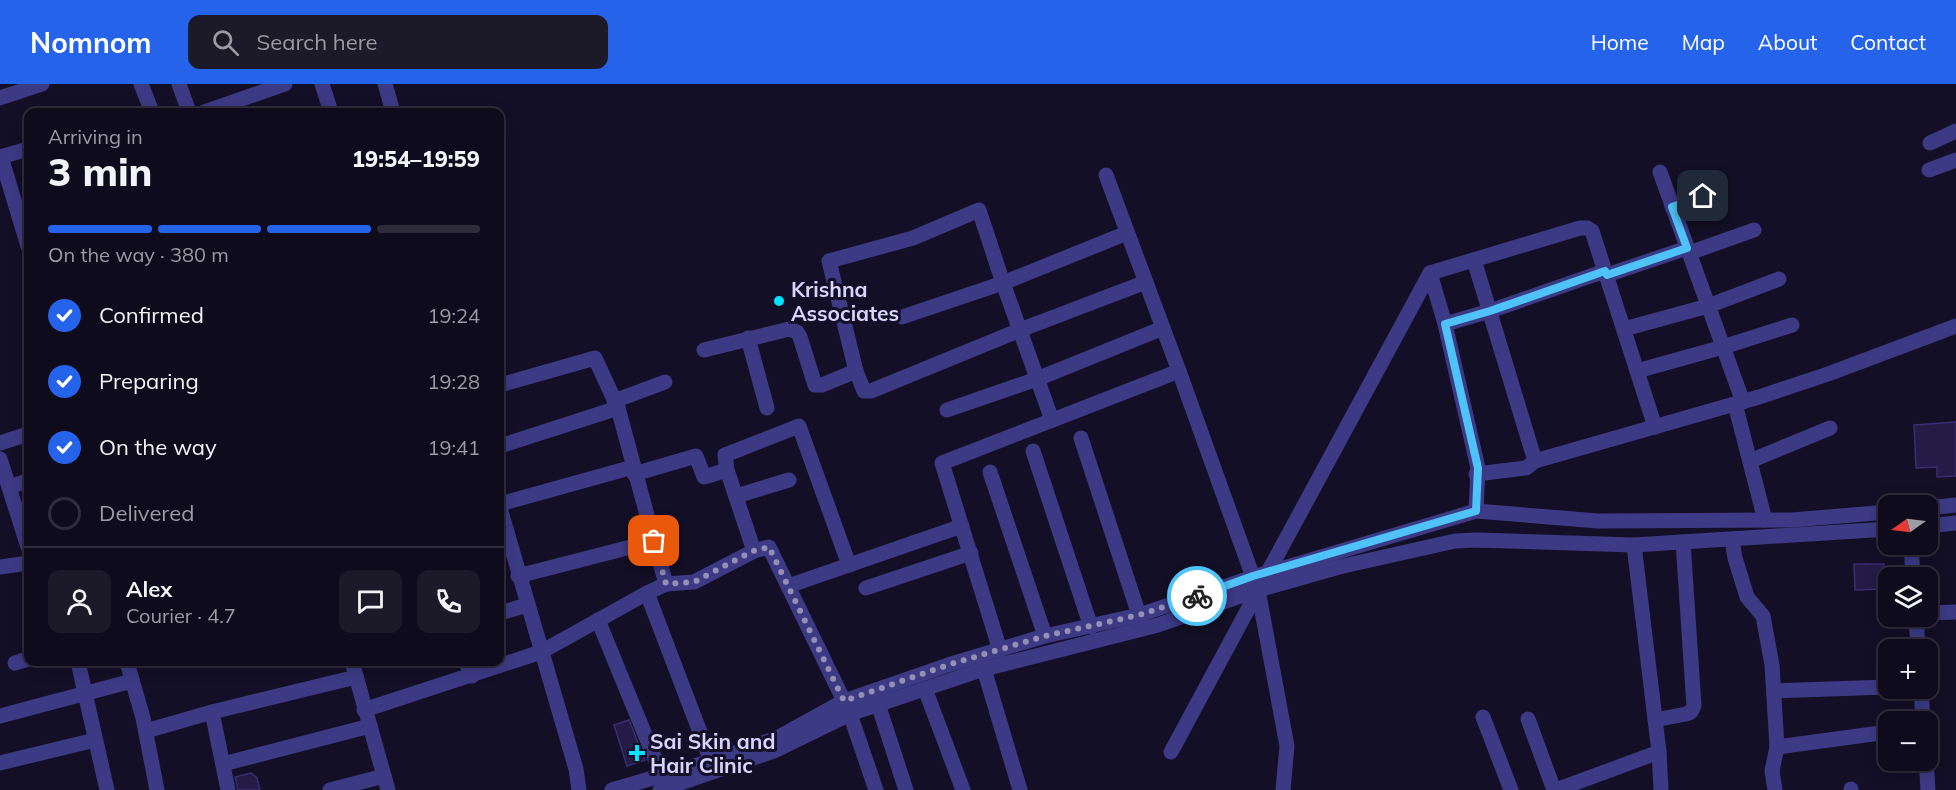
<!DOCTYPE html>
<html lang="en">
<head>
<meta charset="utf-8">
<style>
  body { margin:0; font-family:Mulish,sans-serif; background:#1c1929; color:#f1f3f6; height:100vh; display:flex; flex-direction:column; font-size:22px; white-space:nowrap }
  * { box-sizing:border-box; margin:0 }
  p { font-size:20px; color:#9b9ba3 }
  .icon { flex:none; width:33px; height:33px; fill:none; stroke:currentColor; stroke-width:2; stroke-linecap:round; stroke-linejoin:round }
  .map { position:relative; flex:1; overflow:hidden }
  .side { position:absolute; left:24px; top:24px; width:480px; height:558px; display:flex; flex-direction:column; background:#0e0b1c; border-radius:12px; box-shadow:0 3px 15px #0003,0 0 0 2px #2e2b3b }
  .side>* { flex:none }
  .needle { width:39px; rotate:256deg }
  .fabs { position:absolute; left:1878px; top:411px; display:grid; gap:12px }
  .fabs a { display:grid; place-items:center; width:60px; height:60px; border-radius:12px; background:#0e0b1c; box-shadow:0 3px 15px #0003,0 0 0 2px #2e2b3b; font-size:30px }
  .pin { position:absolute; display:grid; place-items:center; width:51px; height:51px; color:#fff; margin:-26px; border-radius:12px; box-shadow:0 3px 9px #0006 }
  .courier { position:absolute; display:grid; place-items:center; width:60px; height:60px; margin:-30px; border:4px solid #4fc3f7; border-radius:50%; background:#fff; color:#222; box-shadow:0 2px 8px #0007 }
  .head em { font-style:normal; font-weight:800 }
  .head div { display:flex; flex-direction:column-reverse }
  .head { display:flex; align-items:center; justify-content:space-between; height:102px; padding:0 24px }
  h1 { font-size:39px; font-weight:800; line-height:45px }
  .bar { display:grid; grid-template-columns:repeat(4,1fr); gap:9px 6px; align-content:center; height:72px; padding:0 24px }
  .bar i { height:8px; border-radius:4px; background:#2e2b3b }
  .bar .current { background:#2563eb }
  .bar p { grid-column:span 4 }
  .line { display:flex; align-items:center; gap:15px; padding:0 24px; border-top:2px solid #2e2b3b }
  .line div { flex:1 }
  .round { display:grid; place-items:center; flex:none; width:63px; height:63px; border-radius:12px; background:#1c1929 }
  ol { padding:0 24px; list-style:none }
  li { display:flex; align-items:center; gap:18px; height:66px }
  li p { margin-inline-start:auto }
  li .icon { padding:6px; border-radius:50%; background:#2563eb; color:#fff; stroke-width:4 }
  li:last-child { color:#9b9ba3 }
  li i { width:33px; height:33px; border:3px solid #2e2b3b; border-radius:50% }
  header { display:flex; align-items:center; gap:36px; box-sizing:border-box; height:84px; padding:0 30px; background:#2563eb; color:#fff }
  header strong { font-size:28px }
  nav { display:flex; gap:33px; margin-inline-start:auto; font-size:21px }
  .search { width:420px; height:54px; background:#1c1929; display:flex; align-items:center; gap:15px; box-sizing:border-box; padding:0 21px; border-radius:12px; color:#9b9ba3; font-size:22px }
  .map>svg:first-child { display:block }
  .building { fill:#241b47; stroke:#3b2d73; stroke-width:1.5 }
  .lines { fill:none; stroke-linecap:round; stroke-linejoin:round }
  .minor { stroke:#3d3a85; stroke-width:15 }
  .minor-bridge { stroke:#3d3a85; stroke-width:15 }
  .done { stroke:#948fb3; stroke-width:6; stroke-dasharray:0 10.8 }
  .route { stroke:#4fc3f7; stroke-width:8 }
  .poi-dot { fill:#00e5ff; stroke:#130f26; stroke-width:2 }
  .labels { text-anchor:middle; dominant-baseline:central; stroke-width:6; stroke-linejoin:round; paint-order:stroke }
  .poi-label { font-size:21px; font-weight:bold; fill:#d9d4ff; stroke:#130f26; text-anchor:start }
</style>
</head>
<body>
<header>
<strong>Nomnom</strong>
<div class="search"><svg class="icon" aria-label="search" viewBox="0 0 24 24"><circle cx="10" cy="10" r="6"/><path d="M15 15l6 6"/></svg>Search here</div>
<nav><a>Home</a><a>Map</a><a>About</a><a>Contact</a></nav>
</header>
<div class="map">
<svg width="1956" height="706" viewBox="0 0 1956 706">
  <rect width="100%" height="100%" fill="#130f26"/>
  <g class="building">
    <path d="M 1956,338 L 1956,392 L 1937,393 L 1937,383 L 1916,384 L 1914,341 Z"/>
    <path d="M 1854,480 L 1884,480 L 1885,505 L 1855,506 Z"/>
    <path d="M 629,636 L 645,676 L 627,682 L 614,641 Z"/>
    <path d="M 251,689 L 257,694 L 260,706 L 238,706 L 235,693 Z"/>
  </g>
  <g class="lines">
    <g class="minor">
      <path d="M 141,0 L 152,28"/>
      <path d="M 179,0 L 189,28"/>
      <path d="M 322,0 L 331,28"/>
      <path d="M 385,0 L 393,28"/>
      <path d="M 0,14 L 42,0"/>
      <path d="M 204,28 L 285,0"/>
      <path d="M 1930,59 L 1956,47"/>
      <path d="M 0,73 L 28,65"/>
      <path d="M 1,73 L 28,162"/>
      <path d="M 1929,86 L 1956,76"/>
      <path d="M 1660,88 L 1743,318"/>
      <path d="M 1106,91 L 1179,287 L 1253,493"/>
      <path d="M 1672,123 L 1718,106"/>
      <path d="M 1689,169 L 1754,146"/>
      <path d="M 1474,176 L 1535,377 L 1526,384 L 1476,390"/>
      <path d="M 1430,189 L 1580,144 L 1587,144 L 1592,147 L 1655,343"/>
      <path d="M 1607,191 L 1687,164"/>
      <path d="M 902,233 L 1003,199 L 979,126 L 913,154 L 829,177 L 856,287 L 864,307 L 871,307 L 1020,246 L 1146,198"/>
      <path d="M 1445,240 L 1490,227 L 1605,187"/>
      <path d="M 1624,245 L 1708,222 L 1779,195"/>
      <path d="M 748,254 L 767,324"/>
      <path d="M 704,266 L 789,245 L 797,248 L 800,253 L 815,301 L 822,301 L 856,287"/>
      <path d="M 1637,287 L 1723,263 L 1792,241"/>
      <path d="M 500,301 L 595,274 L 618,324"/>
      <path d="M 614,317 L 665,298"/>
      <path d="M 1735,320 L 1765,436"/>
      <path d="M 947,326 L 1037,295 L 1163,244"/>
      <path d="M 1052,336 L 1003,199 L 1127,149"/>
      <path d="M 1081,354 L 1139,531"/>
      <path d="M 0,359 L 28,350"/>
      <path d="M 500,362 L 618,324 L 654,457 L 518,492"/>
      <path d="M 1033,367 L 1091,543"/>
      <path d="M 0,375 L 28,463"/>
      <path d="M 1535,377 L 1759,313 L 1828,290 L 1956,242"/>
      <path d="M 1750,377 L 1830,344"/>
      <path d="M 727,386 L 725,371 L 799,342 L 849,481"/>
      <path d="M 990,388 L 1045,552"/>
      <path d="M 634,390 L 696,372 L 704,393 L 727,386 L 754,467 L 769,463 L 844,617"/>
      <path d="M 9,403 L 28,397"/>
      <path d="M 736,412 L 789,396"/>
      <path d="M 500,420 L 633,383"/>
      <path d="M 500,424 L 576,685 L 579,706"/>
      <path d="M 1928,424 L 1956,421"/>
      <path d="M 1928,442 L 1956,439"/>
      <path d="M 1732,456 L 1735,474 L 1747,513 L 1763,532 L 1772,581 L 1777,663 L 1772,687 L 1775,706"/>
      <path d="M 654,457 L 666,500 L 647,509 L 711,677"/>
      <path d="M 1911,460 L 1913,494"/>
      <path d="M 1634,461 L 1659,668 L 1661,706"/>
      <path d="M 1273,479 L 1430,189 L 1445,240 L 1478,384 L 1476,427"/>
      <path d="M 0,483 L 28,479"/>
      <path d="M 666,500 L 694,498 L 754,467"/>
      <path d="M 788,502 L 962,442"/>
      <path d="M 866,504 L 971,469"/>
      <path d="M 1258,506 L 1287,662 L 1283,706"/>
      <path d="M 500,529 L 527,521"/>
      <path d="M 1928,529 L 1956,528"/>
      <path d="M 1916,532 L 1918,566"/>
      <path d="M 598,536 L 662,692"/>
      <path d="M 1000,566 L 942,379 L 1179,287"/>
      <path d="M 78,578 L 107,706"/>
      <path d="M 127,578 L 143,634 L 157,706"/>
      <path d="M 352,578 L 388,706"/>
      <path d="M 466,578 L 472,592"/>
      <path d="M 15,579 L 28,575"/>
      <path d="M 984,585 L 1020,706"/>
      <path d="M 1921,604 L 1923,638"/>
      <path d="M 925,605 L 963,706"/>
      <path d="M 1774,607 L 1888,603"/>
      <path d="M 878,620 L 906,706"/>
      <path d="M 364,626 L 541,568 L 647,509"/>
      <path d="M 850,630 L 876,706"/>
      <path d="M 0,632 L 132,597"/>
      <path d="M 1483,633 L 1511,706"/>
      <path d="M 1528,635 L 1554,706"/>
      <path d="M 1655,636 L 1686,630 L 1691,628 L 1694,622 L 1683,458"/>
      <path d="M 146,647 L 212,628"/>
      <path d="M 1777,663 L 1888,648"/>
      <path d="M 1171,668 L 1260,503"/>
      <path d="M 1926,676 L 1928,706"/>
      <path d="M 0,679 L 95,656"/>
      <path d="M 223,680 L 370,642"/>
      <path d="M 1851,705 L 1851,706"/>
      <path d="M 228,706 L 212,628 L 356,593"/>
      <path d="M 330,706 L 384,692"/>
      <path d="M 612,706 L 711,677 L 777,654 L 844,617 L 951,580 L 1045,552 L 1139,531 L 1253,493 L 1476,427 L 1598,437 L 1792,436 L 1888,428"/>
      <path d="M 660,706 L 774,667 L 850,630 L 984,585 L 1158,541 L 1258,506 L 1339,483 L 1455,457 L 1476,456 L 1634,461 L 1888,445"/>
      <path d="M 1556,706 L 1659,668"/>
    </g>
    <path class="minor-bridge" d="M 1263,497 L 1273,479"/>
  </g>
  <g class="lines">
    <path class="done" d="M 654,457 L 666,500 L 694,498 L 753,467 L 769,463 L 844,617 L 951,580 L 1045,552 L 1139,531 L 1197,512"/>
    <path class="route" d="M 1197,512 L 1253,492 L 1476,427 L 1478,384 L 1445,240 L 1490,227 L 1605,187 L 1607,191 L 1687,164 L 1672,123 L 1703,112"/>
  </g>
  <g class="poi-dot">
    <circle cx="779" cy="217" r="6"/>
    <path d="M634 660h6v6h6v6h-6v6h-6v-6h-6v-6h6z"/>
  </g>
  <g class="labels">
    <g class="poi-label">
      <text x="791" y="205">Krishna<tspan x="791" dy="24">Associates</tspan></text>
      <text x="650" y="657">Sai Skin and<tspan x="650" dy="24">Hair Clinic</tspan></text>
    </g>
  </g>
</svg>
<div class="fabs">
<a><svg class="needle" viewBox="-14 -14 28 28"><path d="M0-13l5 13h-10z" fill="#e53935"/><path d="M0 13l5-13h-10z" fill="#9b9ba3"/></svg></a>
<a><svg class="icon" aria-label="layers" viewBox="0 0 24 24"><path d="M12 4l9 5-9 5-9-5zM3 14l9 5 9-5"/></svg></a>
<a>+</a>
<a>−</a>
</div>
<div class="pin" style="left:654px;top:457px;background:#ea580c"><svg class="icon" aria-label="bag" viewBox="0 0 24 24"><path d="M5 8h14l-1 12H6zM9 8a3 3 0 0 1 6 0"/></svg></div>
<div class="pin" style="left:1703px;top:112px;background:#1f2937"><svg class="icon" aria-label="home" viewBox="0 0 24 24"><path d="M3 11l9-7 9 7M6 9v11h12V9"/></svg></div>
<div class="courier" style="left:1197px;top:512px"><svg class="icon" aria-label="bike" viewBox="0 0 24 24"><circle cx="6" cy="16" r="4"/><circle cx="18" cy="16" r="4"/><path d="M6 16l4-8h5l3 8M10 8l3 8H6M13 5h3"/></svg></div>
<section class="side">
<div class="head"><div><h1>3 min</h1><p>Arriving in</p></div><em>19:54–19:59</em></div>
<div class="bar"><i class="current"></i><i class="current"></i><i class="current"></i><i></i><p>On the way · 380 m</p></div>
<ol>
<li><svg class="icon" aria-label="check" viewBox="0 0 24 24"><path d="M5 12l5 5 9-10"/></svg>Confirmed<p>19:24</p></li>
<li><svg class="icon" aria-label="check" viewBox="0 0 24 24"><path d="M5 12l5 5 9-10"/></svg>Preparing<p>19:28</p></li>
<li><svg class="icon" aria-label="check" viewBox="0 0 24 24"><path d="M5 12l5 5 9-10"/></svg>On the way<p>19:41</p></li>
<li><i></i>Delivered</li>
</ol>
<div class="line" style="height:108px"><a class="round"><svg class="icon" aria-label="person" viewBox="0 0 24 24"><circle cx="12" cy="8" r="4"/><path d="M4 21q1-7 8-7t8 7"/></svg></a><div><b>Alex</b><p>Courier · 4.7</p></div><a class="round"><svg class="icon" aria-label="chat" viewBox="0 0 24 24"><path d="M4 5h16v11H9l-5 4z"/></svg></a><a class="round"><svg class="icon" aria-label="phone" viewBox="0 0 24 24"><path d="M5 4h4l2 5-3 2q2 4 5 5l2-3 5 2v4C11 20 4 13 5 4z"/></svg></a></div>
</section>
</div>
</body>
</html>
